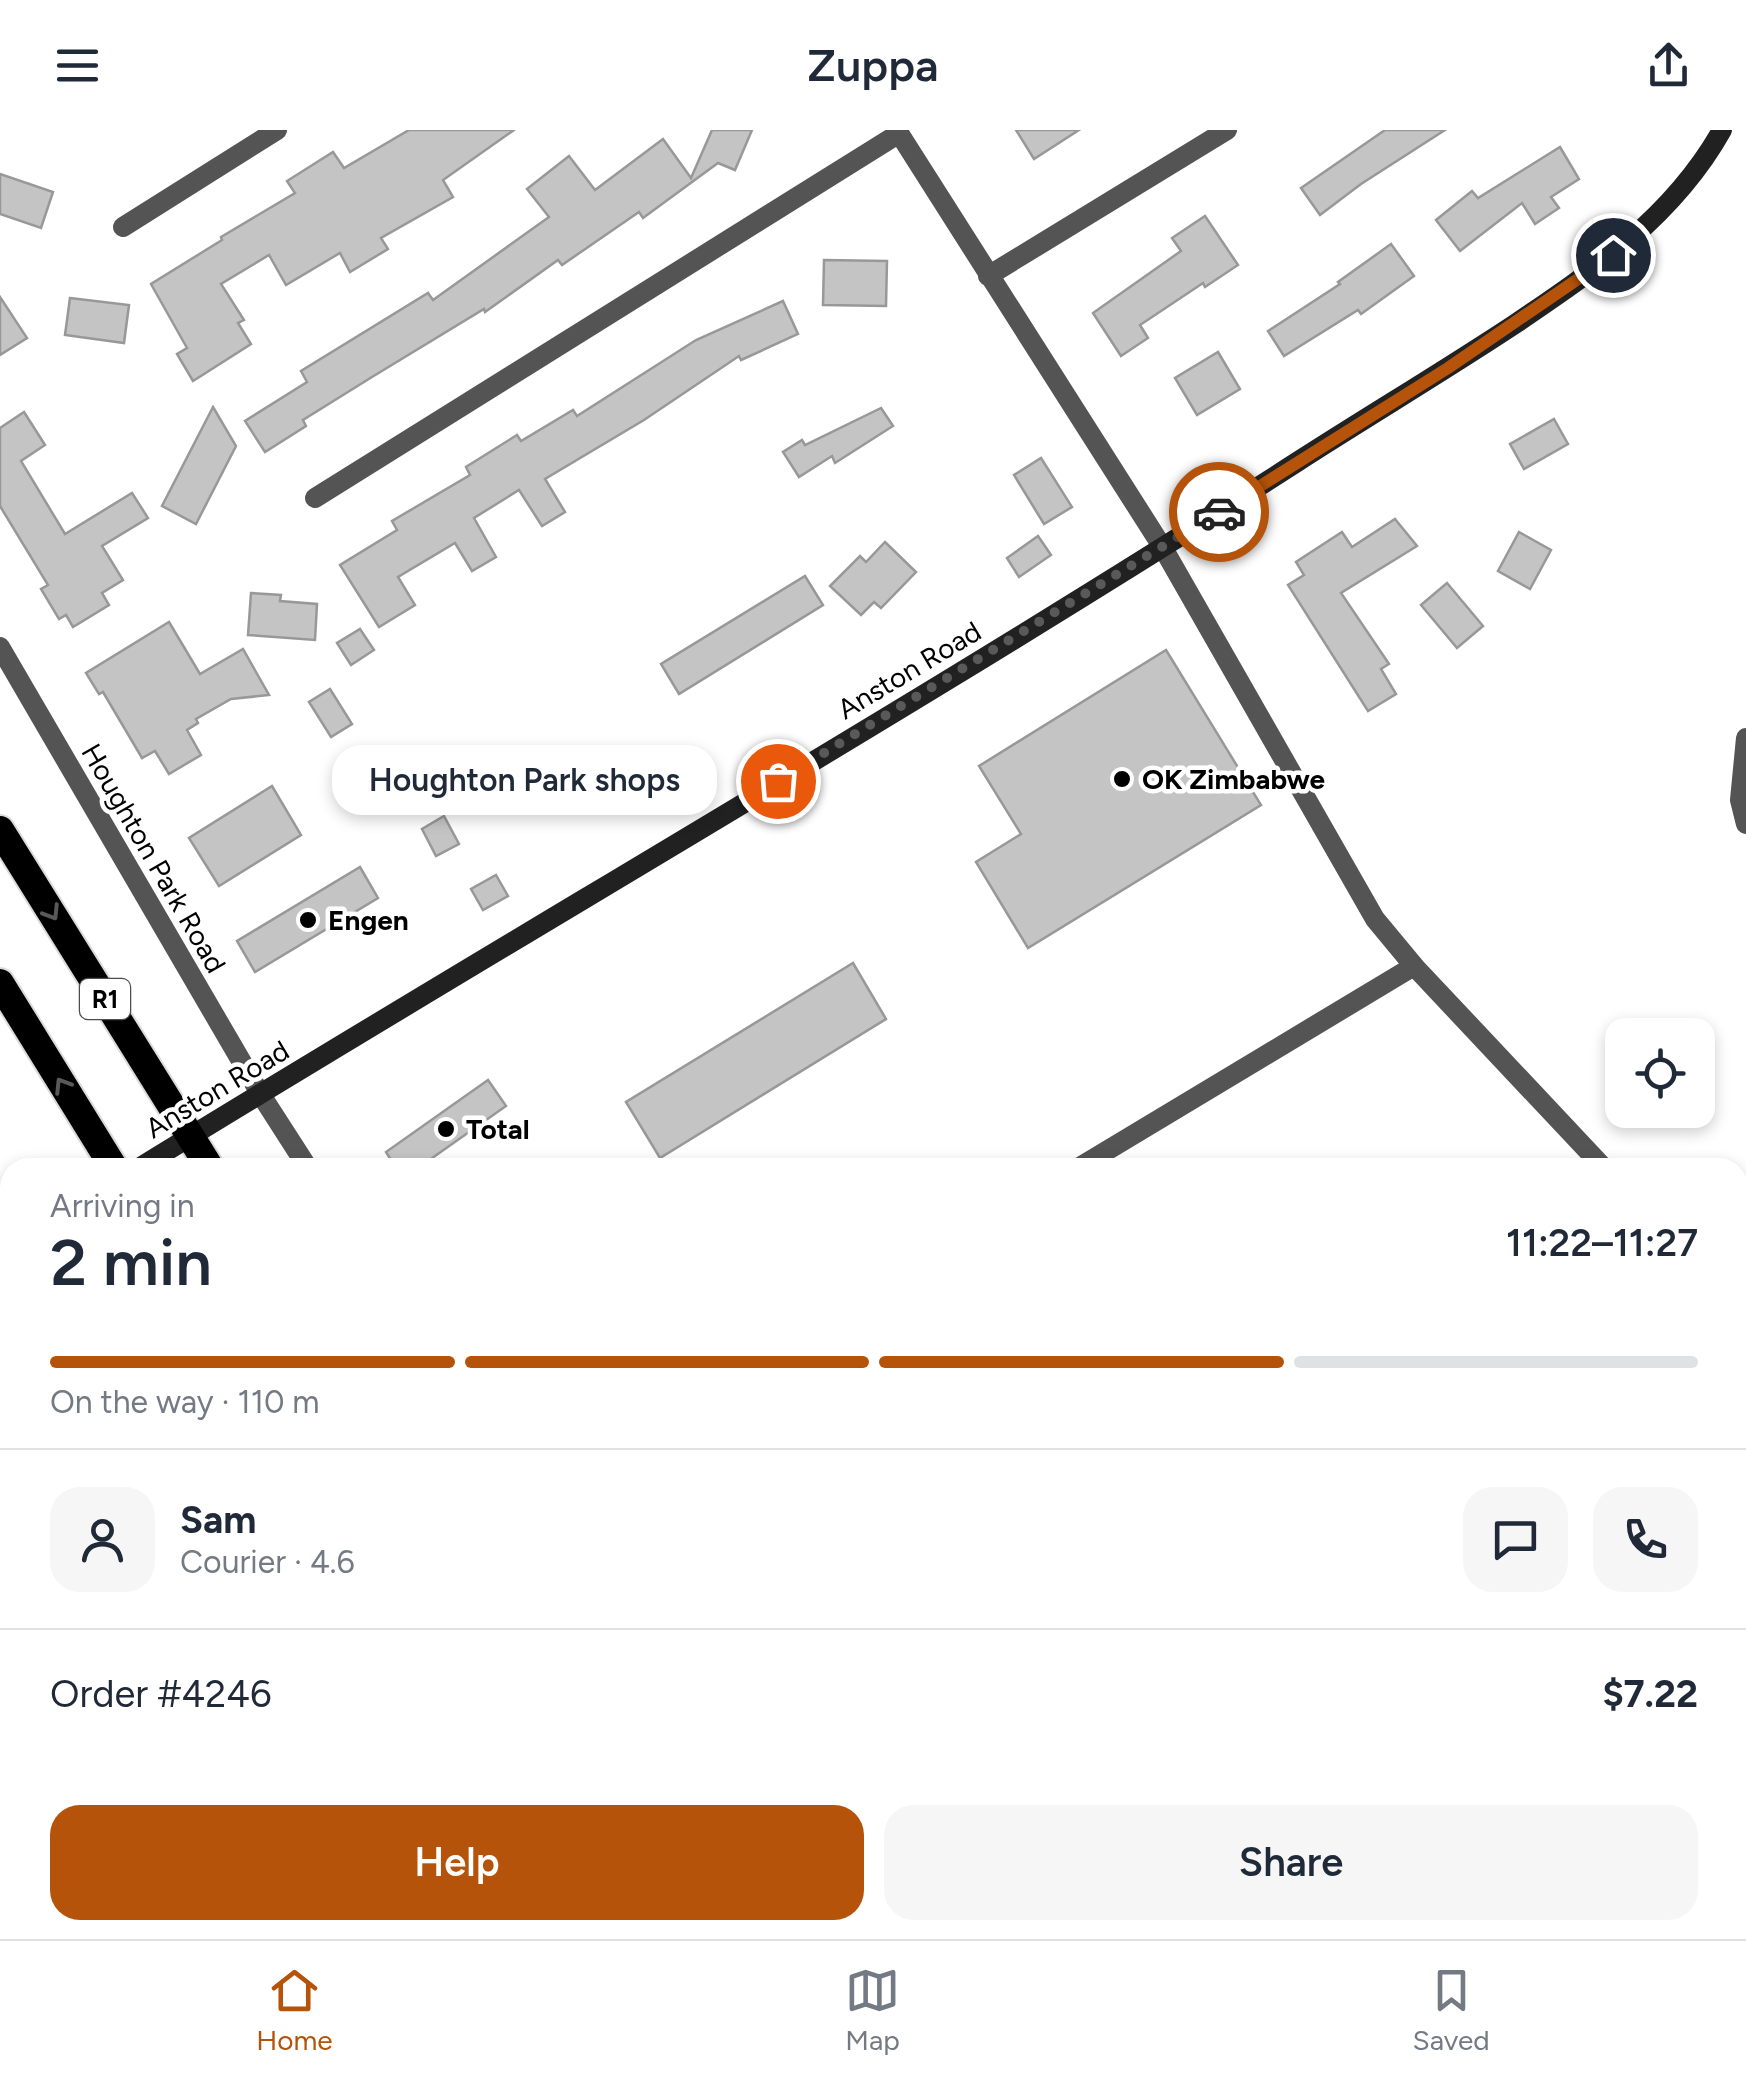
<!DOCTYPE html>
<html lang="en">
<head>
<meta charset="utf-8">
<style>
  body { margin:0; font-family:Figtree,sans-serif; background:#f6f6f7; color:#1f2937; height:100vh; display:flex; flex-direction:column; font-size:38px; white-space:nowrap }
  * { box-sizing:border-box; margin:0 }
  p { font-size:32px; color:#747a83 }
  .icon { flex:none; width:55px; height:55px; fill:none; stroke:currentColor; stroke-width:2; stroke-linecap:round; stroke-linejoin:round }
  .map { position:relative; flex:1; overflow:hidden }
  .sheet { position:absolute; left:0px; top:1028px; width:1748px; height:782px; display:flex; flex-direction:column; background:#fff; border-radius:30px 30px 0 0; box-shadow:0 5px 15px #0003 }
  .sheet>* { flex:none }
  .fabs { position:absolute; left:1605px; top:888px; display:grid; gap:20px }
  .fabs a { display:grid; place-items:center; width:110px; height:110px; border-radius:20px; background:#fff; box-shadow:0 5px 15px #0003; font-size:50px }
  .pin { position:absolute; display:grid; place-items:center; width:85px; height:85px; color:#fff; margin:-42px; border:5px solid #fff; border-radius:50%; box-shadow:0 2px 10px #0007 }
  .courier { position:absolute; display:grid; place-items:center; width:100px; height:100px; margin:-50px; border:8px solid #b45309; border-radius:50%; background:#fff; color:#222; box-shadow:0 2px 12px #0007 }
  .bubble { position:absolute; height:70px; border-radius:30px; background:#fff; box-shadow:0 5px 15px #0003; font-size:32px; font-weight:600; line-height:70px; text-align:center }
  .headline em { font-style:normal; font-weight:600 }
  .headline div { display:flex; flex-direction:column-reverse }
  .headline { display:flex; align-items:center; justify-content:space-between; height:170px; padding:0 50px }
  h1 { font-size:65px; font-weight:600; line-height:75px }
  .bar { display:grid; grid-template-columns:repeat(4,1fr); gap:15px 10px; align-content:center; height:120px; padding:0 50px }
  .bar i { height:12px; border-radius:8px; background:#e0e1e3 }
  .bar .selected { background:#b45309 }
  .bar p { grid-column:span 4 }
  .line { display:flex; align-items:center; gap:25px; padding:0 50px; border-top:2px solid #e0e1e3 }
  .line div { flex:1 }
  .round { display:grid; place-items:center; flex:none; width:105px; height:105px; border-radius:30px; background:#f6f6f7 }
  .button { display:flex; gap:20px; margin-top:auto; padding:20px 50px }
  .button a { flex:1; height:115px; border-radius:30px; background:#b45309; color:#fff; font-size:40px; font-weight:600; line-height:115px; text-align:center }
  .button a+a { background:#f6f6f7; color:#1f2937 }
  header { display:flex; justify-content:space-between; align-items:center; height:130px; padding:0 50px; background:#fff; font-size:45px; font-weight:600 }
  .menu { display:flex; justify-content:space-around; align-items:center; height:140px; border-top:2px solid #e0e1e3; background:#fff; font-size:28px; color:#747a83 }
  .menu a { display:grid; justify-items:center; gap:5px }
  .menu .selected { color:#b45309 }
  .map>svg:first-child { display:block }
  .building { fill:#c4c4c4; stroke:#989898; stroke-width:2.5 }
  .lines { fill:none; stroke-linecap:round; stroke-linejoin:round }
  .trunk-casing { stroke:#dbdbdb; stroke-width:32 }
  .minor { stroke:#545454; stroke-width:20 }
  .secondary { stroke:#212121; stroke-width:20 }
  .trunk { stroke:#000; stroke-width:28 }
  .oneway { stroke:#595959 }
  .done { stroke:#595959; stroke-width:10; stroke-dasharray:0 18 }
  .route { stroke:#b45309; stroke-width:12 }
  .poi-dot { fill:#000; stroke:#fff; stroke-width:4 }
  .labels { text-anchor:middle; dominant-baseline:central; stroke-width:9; stroke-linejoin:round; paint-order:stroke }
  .shield { fill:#fff; stroke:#4c4c4c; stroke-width:2.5 }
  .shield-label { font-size:25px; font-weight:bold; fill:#000 }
  .street-label { font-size:28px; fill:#000; stroke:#fff }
  .poi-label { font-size:28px; font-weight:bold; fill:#000; stroke:#fff; text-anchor:start }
</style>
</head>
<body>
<header><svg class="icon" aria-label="menu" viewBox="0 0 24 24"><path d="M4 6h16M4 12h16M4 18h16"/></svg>Zuppa<svg class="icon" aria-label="share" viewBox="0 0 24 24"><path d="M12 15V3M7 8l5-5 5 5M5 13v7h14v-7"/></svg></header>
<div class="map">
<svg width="1746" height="1809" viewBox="0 0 1746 1809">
  <rect width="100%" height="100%" fill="#fff"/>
  <g class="building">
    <path d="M 409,0 L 514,0 L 443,50 L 453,67 L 381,108 L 388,119 L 350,142 L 340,123 L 286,155 L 269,125 L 221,154 L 244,190 L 238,193 L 251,214 L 193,251 L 177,224 L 187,218 L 151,154 L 222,110 L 221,107 L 295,63 L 287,51 L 333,22 L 344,38 Z"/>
    <path d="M 712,0 L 752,0 L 735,40 L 718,33 L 643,88 L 639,82 L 562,135 L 558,130 L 485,182 L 484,179 L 372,247 L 303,290 L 306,296 L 265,322 L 245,291 L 307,252 L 301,241 L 428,163 L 433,170 L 549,87 L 527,59 L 569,26 L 595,60 L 663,9 L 691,48 Z"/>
    <path d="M 1016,0 L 1079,0 L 1034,29 Z"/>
    <path d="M 1385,0 L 1445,0 L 1361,54 L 1320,85 L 1301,58 Z"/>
    <path d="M 1560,17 L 1579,49 L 1551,67 L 1559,78 L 1535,94 L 1522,73 L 1460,121 L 1436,90 L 1472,61 L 1478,68 Z"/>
    <path d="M 0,44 L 53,62 L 41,98 L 0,84 Z"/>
    <path d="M 1205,86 L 1238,135 L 1205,157 L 1203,153 L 1140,195 L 1148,208 L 1121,226 L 1093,183 L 1181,121 L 1172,108 Z"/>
    <path d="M 1391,114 L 1414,146 L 1361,184 L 1358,180 L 1284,226 L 1268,201 L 1340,154 L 1338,152 Z"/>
    <path d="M 824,130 L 887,131 L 886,176 L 823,175 Z"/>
    <path d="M 0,167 L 27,208 L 0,225 Z"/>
    <path d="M 70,168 L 129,175 L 124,213 L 65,205 Z"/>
    <path d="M 783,171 L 798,204 L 741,230 L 739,226 L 644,290 L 545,349 L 565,382 L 542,396 L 519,360 L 474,388 L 496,427 L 472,441 L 455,413 L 398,447 L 415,475 L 379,497 L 340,435 L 397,400 L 392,391 L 470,345 L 466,337 L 517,305 L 521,311 L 573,280 L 577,286 L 696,210 Z"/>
    <path d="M 1218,222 L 1240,259 L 1197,285 L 1175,248 Z"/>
    <path d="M 213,277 L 236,316 L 196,394 L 162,376 Z"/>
    <path d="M 881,278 L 893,296 L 835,333 L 832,326 L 799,347 L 783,322 L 802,310 L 805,315 Z"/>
    <path d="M 24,282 L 45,315 L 21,331 L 65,404 L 132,363 L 148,388 L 102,416 L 123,450 L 102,463 L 109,475 L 73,497 L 66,485 L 59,489 L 41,459 L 48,455 L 0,376 L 0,298 Z"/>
    <path d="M 1554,289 L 1568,314 L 1524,339 L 1510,314 Z"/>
    <path d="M 1041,328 L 1072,377 L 1044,394 L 1014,345 Z"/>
    <path d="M 1395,389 L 1417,416 L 1341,463 L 1389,534 L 1381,539 L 1396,564 L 1368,581 L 1288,455 L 1304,445 L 1296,432 L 1342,402 L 1352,417 Z"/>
    <path d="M 1519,402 L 1551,420 L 1530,459 L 1498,441 Z"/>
    <path d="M 1038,406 L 1051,425 L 1019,447 L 1007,428 Z"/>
    <path d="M 885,412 L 916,442 L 881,478 L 874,472 L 861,485 L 830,456 L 860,426 L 866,432 Z"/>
    <path d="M 805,446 L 823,475 L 679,564 L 661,534 Z"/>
    <path d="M 1447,453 L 1483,496 L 1457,518 L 1421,475 Z"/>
    <path d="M 251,463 L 281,465 L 280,471 L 317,474 L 315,510 L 248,505 Z"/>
    <path d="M 169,492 L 200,544 L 243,519 L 269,565 L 231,569 L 196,589 L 198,593 L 187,600 L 201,625 L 169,644 L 155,621 L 142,628 L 103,562 L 99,564 L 86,543 Z"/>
    <path d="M 360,499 L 374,520 L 351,535 L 337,513 Z"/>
    <path d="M 1166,520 L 1261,675 L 1028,818 L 976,732 L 1021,704 L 979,636 Z"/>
    <path d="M 330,559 L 352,594 L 331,607 L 309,572 Z"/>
    <path d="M 272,656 L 301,705 L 219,756 L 189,708 Z"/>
    <path d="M 444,686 L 459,714 L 436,726 L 422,699 Z"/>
    <path d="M 360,737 L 378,768 L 255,842 L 237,811 Z"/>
    <path d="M 496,745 L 508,766 L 483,780 L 471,759 Z"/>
    <path d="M 853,833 L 886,889 L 660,1028 L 626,972 Z"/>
    <path d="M 488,950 L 506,976 L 418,1038 L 396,1038 L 386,1022 Z"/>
  </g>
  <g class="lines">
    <g class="trunk-casing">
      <g id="trunk">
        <path d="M 0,700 L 210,1038"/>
        <path d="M 0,853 L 114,1038"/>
        <path d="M 551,1800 L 556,1809"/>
        <path d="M 674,1800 L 679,1809"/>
      </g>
    </g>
    <g class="minor">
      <path d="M 897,0 L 1163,418 L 1375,789 L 1414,836 L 1604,1038"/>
      <path d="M 123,97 L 277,0"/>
      <path d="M 988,146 L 1227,0"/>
      <path d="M 315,368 L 898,4"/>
      <path d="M 0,517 L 261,965 L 308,1038"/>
      <path d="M 1746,608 L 1740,670 L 1746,694"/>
      <path d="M 1078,1038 L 1414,836"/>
      <path d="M 0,1094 L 10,1110"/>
      <path d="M 1738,1180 L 1746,1189"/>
      <path d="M 1738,1425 L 1746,1420"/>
      <path d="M 418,1800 L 423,1809"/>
      <path d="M 778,1800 L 784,1809"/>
      <path d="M 1742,1809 L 1746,1807"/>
    </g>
    <path class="secondary" d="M 139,1038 C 524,801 917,576 1297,332 C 1370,285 1444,241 1515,194 C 1595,140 1674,86 1722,0"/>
    <use href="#trunk" class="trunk"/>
  </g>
  <defs><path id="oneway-chevron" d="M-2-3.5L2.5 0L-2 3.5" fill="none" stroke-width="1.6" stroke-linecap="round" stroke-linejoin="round" transform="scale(2.5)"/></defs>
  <g class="oneway">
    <use href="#oneway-chevron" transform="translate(52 783) rotate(58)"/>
    <use href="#oneway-chevron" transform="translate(62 955) rotate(-122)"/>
  </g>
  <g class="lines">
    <path class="done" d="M 778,651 L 1219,382"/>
    <path class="route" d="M 1219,382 L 1448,238 L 1613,125"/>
  </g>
  <g class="poi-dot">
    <circle cx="1122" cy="649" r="10"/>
    <circle cx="308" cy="790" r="10"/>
    <circle cx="446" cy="999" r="10"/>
  </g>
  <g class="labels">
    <rect class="shield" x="80" y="849" width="50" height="40" rx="8"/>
    <g class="shield-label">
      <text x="105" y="869">R1</text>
    </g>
    <g class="street-label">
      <text transform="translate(909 540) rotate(-31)">Anston Road</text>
      <text transform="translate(154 728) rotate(60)">Houghton Park Road</text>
      <text transform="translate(217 959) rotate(-31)">Anston Road</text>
    </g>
    <g class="poi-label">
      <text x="1142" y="649">OK Zimbabwe</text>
      <text x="328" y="790">Engen</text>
      <text x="466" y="999">Total</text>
    </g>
  </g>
</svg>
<div class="fabs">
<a><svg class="icon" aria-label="locate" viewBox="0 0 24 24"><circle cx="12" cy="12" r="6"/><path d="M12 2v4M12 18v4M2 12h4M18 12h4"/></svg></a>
</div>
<div class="pin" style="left:778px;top:651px;background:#ea580c"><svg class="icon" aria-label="bag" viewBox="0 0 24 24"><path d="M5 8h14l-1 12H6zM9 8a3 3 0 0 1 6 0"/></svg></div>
<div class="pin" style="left:1613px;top:125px;background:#1f2937"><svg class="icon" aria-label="home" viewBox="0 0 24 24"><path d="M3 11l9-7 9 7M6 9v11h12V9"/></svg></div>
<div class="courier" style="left:1219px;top:382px"><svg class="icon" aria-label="car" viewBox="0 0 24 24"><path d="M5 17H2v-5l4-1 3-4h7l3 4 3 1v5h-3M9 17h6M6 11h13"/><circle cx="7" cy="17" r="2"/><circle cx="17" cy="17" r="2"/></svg></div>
<div class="bubble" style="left:332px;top:615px;width:385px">Houghton Park shops</div>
<section class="sheet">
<div class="headline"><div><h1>2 min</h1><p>Arriving in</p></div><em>11:22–11:27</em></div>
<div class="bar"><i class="selected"></i><i class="selected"></i><i class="selected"></i><i></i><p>On the way · 110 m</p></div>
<div class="line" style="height:180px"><a class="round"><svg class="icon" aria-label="person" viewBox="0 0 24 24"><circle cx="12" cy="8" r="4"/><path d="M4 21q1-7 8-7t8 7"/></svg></a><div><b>Sam</b><p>Courier · 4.6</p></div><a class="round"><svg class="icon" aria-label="chat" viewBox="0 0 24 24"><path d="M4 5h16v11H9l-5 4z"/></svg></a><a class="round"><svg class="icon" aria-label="phone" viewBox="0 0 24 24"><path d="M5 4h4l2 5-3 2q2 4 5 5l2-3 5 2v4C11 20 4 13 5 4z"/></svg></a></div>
<div class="line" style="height:130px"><div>Order #4246</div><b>$7.22</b></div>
<div class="button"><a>Help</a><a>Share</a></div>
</section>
</div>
<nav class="menu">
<a class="selected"><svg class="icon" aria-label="home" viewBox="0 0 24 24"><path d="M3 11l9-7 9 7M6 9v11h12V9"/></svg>Home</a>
<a><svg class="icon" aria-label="map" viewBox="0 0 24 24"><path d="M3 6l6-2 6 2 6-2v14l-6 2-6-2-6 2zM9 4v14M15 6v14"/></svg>Map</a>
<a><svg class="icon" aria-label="saved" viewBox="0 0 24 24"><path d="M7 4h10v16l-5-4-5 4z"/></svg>Saved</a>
</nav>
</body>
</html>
